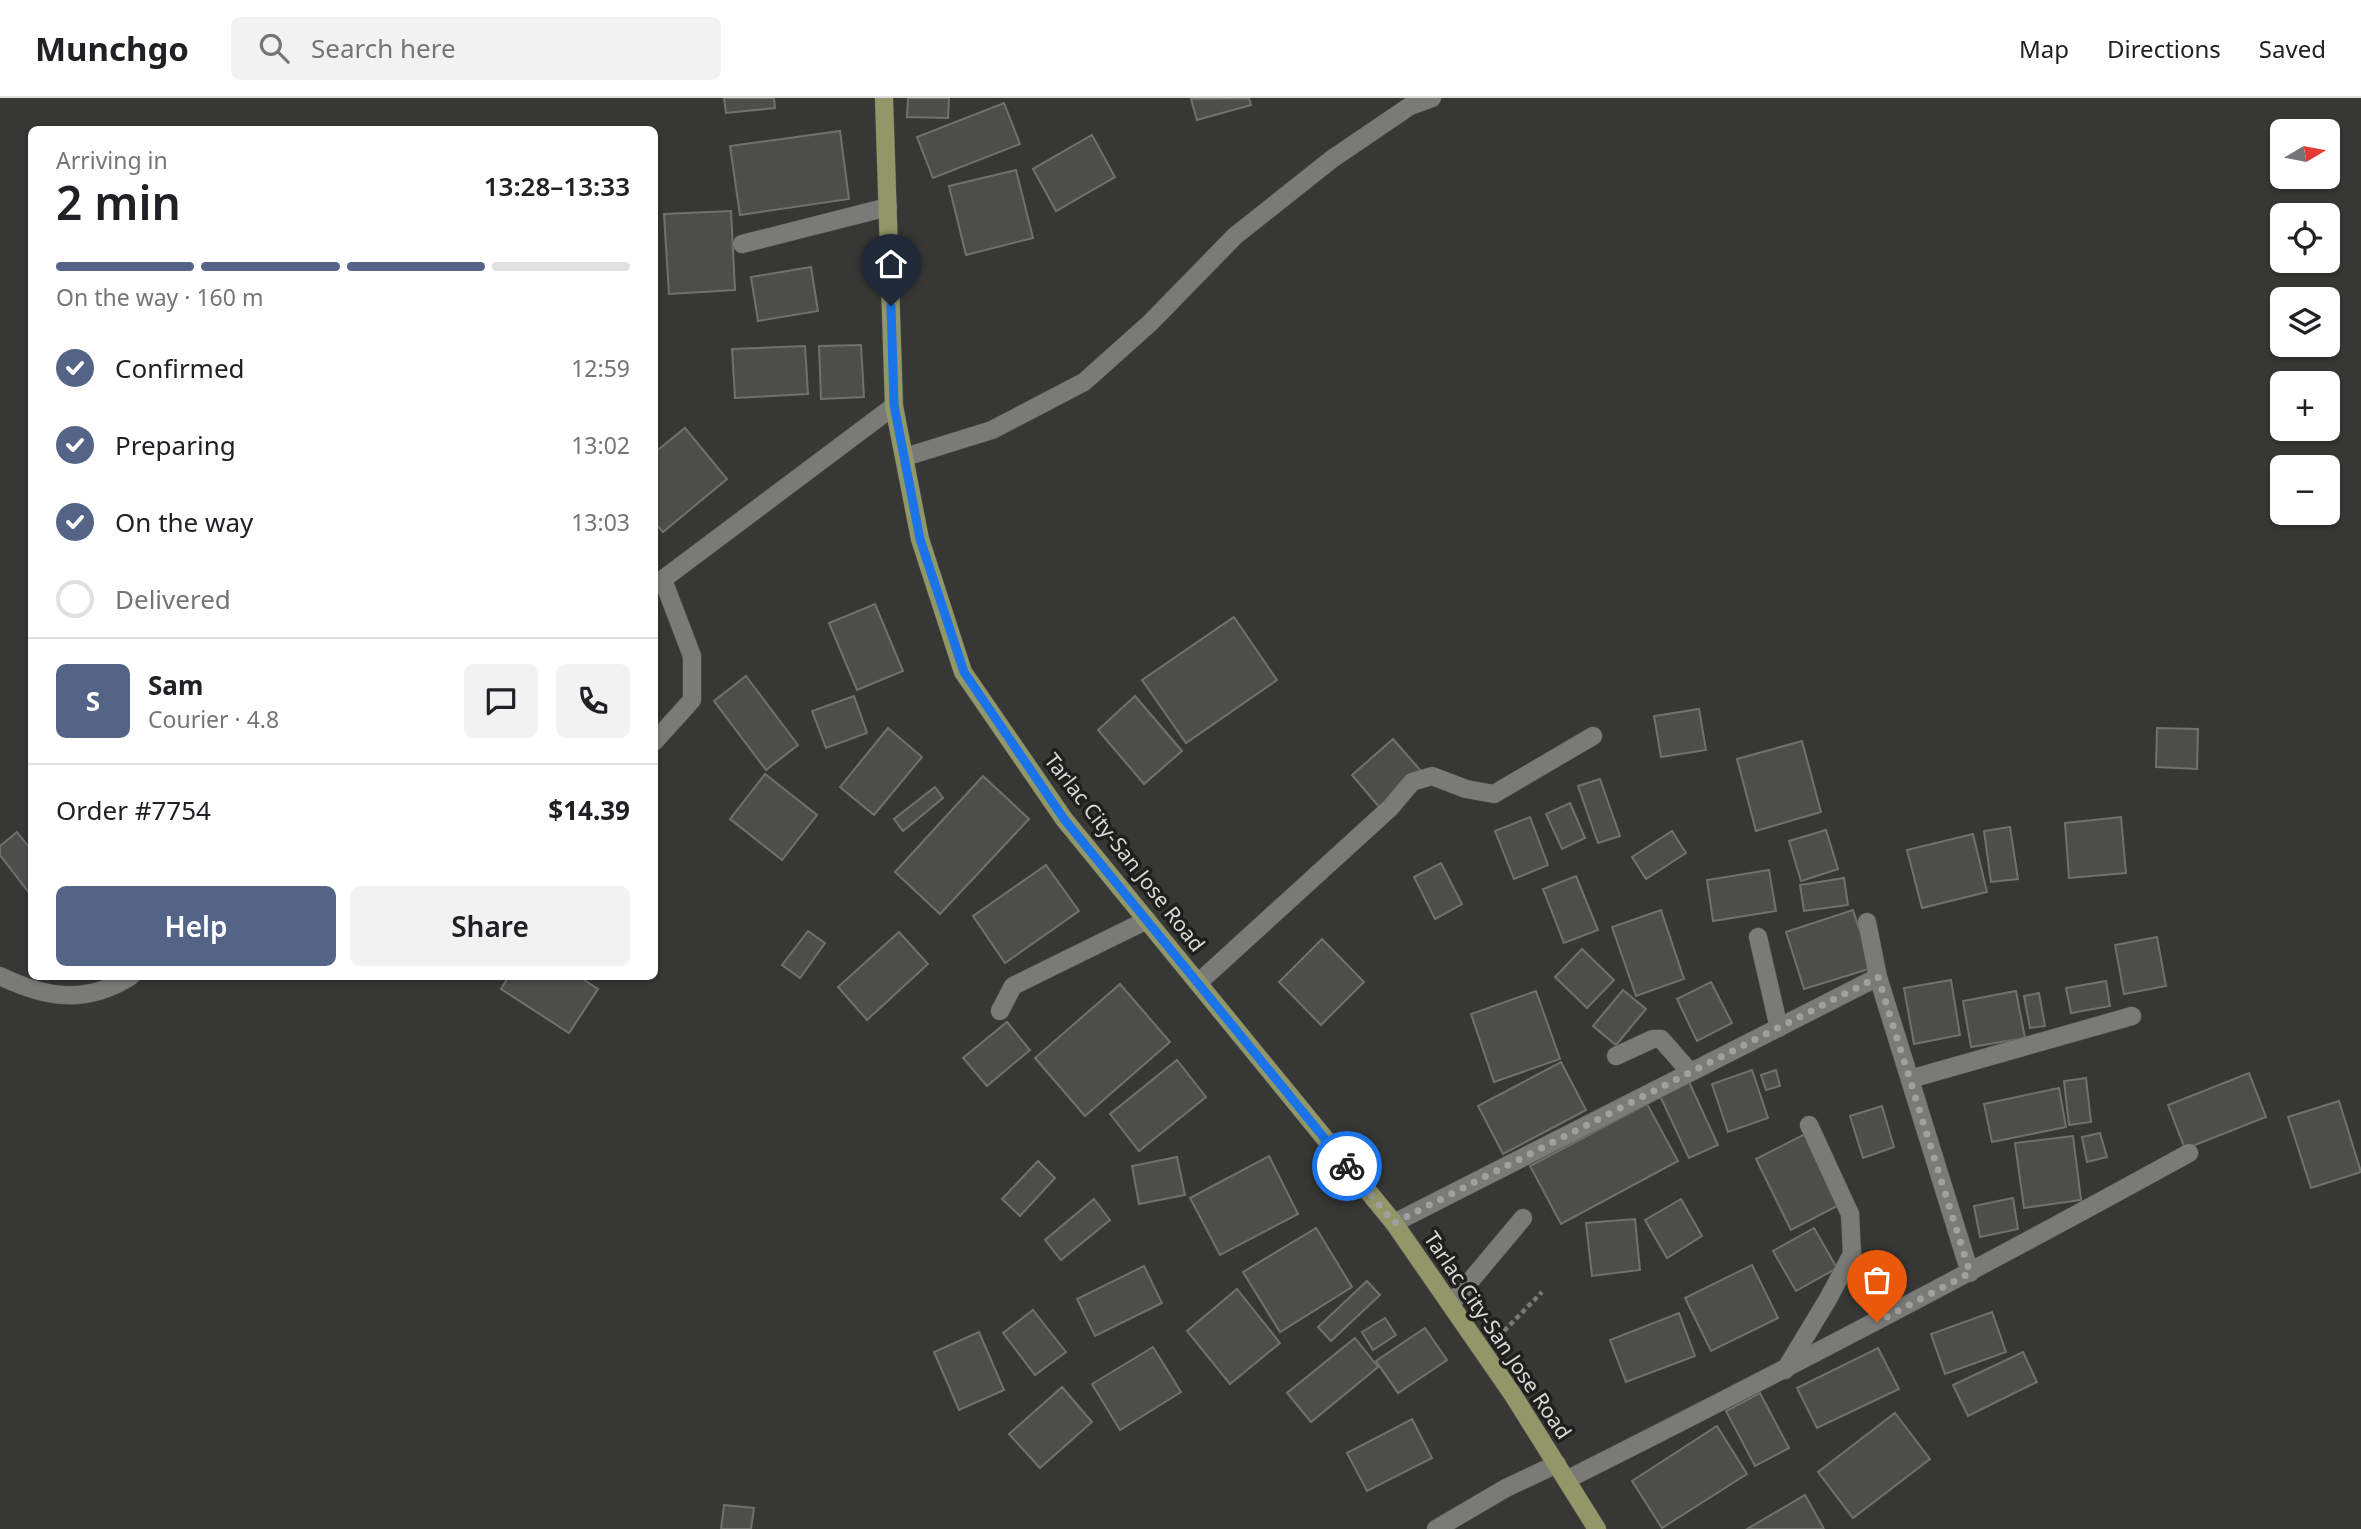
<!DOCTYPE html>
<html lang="en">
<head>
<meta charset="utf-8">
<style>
  body { margin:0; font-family:"Noto Sans",sans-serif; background:#f2f2f2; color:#202124; height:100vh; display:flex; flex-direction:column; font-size:26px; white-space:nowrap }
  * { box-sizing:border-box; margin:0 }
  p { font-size:23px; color:#757577 }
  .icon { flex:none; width:38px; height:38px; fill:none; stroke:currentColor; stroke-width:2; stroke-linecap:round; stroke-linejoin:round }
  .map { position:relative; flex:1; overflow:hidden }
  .drawer { position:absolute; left:28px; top:28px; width:630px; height:854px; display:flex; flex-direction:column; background:#fff; border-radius:10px; box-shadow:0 2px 5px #0004 }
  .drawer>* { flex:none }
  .needle { width:46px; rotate:80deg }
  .tools { position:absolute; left:2270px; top:21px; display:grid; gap:14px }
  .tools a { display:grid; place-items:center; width:70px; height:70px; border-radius:10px; background:#fff; box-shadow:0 2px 5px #0004; font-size:35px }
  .pin { position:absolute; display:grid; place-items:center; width:60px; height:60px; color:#fff; margin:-72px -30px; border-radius:50% 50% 50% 0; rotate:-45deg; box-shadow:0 0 7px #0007 }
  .pin .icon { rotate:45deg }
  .courier { position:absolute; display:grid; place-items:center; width:70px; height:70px; margin:-35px; border:5px solid #1a73e8; border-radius:50%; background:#fff; color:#222; box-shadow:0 2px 9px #0007 }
  .headline em { font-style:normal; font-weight:600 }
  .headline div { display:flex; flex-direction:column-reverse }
  .headline { display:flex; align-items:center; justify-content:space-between; height:119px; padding:0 28px }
  h1 { font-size:46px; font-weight:600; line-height:52px }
  .bar { display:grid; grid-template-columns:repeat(4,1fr); gap:10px 7px; align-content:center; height:84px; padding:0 28px }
  .bar i { height:9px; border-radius:5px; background:#e0e0e0 }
  .bar .selected { background:#546486 }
  .bar p { grid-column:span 4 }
  .line { display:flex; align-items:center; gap:18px; padding:0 28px; border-top:2px solid #e0e0e0 }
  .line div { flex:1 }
  .round { display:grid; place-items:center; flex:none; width:74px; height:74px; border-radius:10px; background:#f2f2f2 }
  ol { padding:0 28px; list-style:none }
  li { display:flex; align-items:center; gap:21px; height:77px }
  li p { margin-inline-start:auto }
  li .icon { padding:7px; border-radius:50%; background:#546486; color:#fff; stroke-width:4 }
  li:last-child { color:#757577 }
  li i { width:38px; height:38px; border:4px solid #e0e0e0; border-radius:50% }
  .button { display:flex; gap:14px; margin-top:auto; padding:14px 28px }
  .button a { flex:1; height:80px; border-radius:10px; background:#546486; color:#fff; font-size:28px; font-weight:600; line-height:80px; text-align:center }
  .button a+a { background:#f2f2f2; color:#202124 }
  header { display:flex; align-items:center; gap:42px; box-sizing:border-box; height:98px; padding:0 35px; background:#fff; border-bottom:2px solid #e0e0e0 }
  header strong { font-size:33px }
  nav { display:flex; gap:38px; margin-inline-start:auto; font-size:24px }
  .search { width:490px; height:63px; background:#f2f2f2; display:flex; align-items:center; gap:18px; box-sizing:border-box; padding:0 24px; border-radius:10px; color:#757577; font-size:26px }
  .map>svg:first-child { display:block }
  .building { fill:#4d4d4b; stroke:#70706e; stroke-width:2 }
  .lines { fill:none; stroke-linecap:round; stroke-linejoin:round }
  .minor-casing { stroke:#575755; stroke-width:19 }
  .major-casing { stroke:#575755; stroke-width:19 }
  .path { stroke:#797a77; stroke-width:4.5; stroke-dasharray:5 3.5; stroke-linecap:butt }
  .minor { stroke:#7a7a78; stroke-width:18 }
  .major { stroke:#929768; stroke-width:18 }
  .done { stroke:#a0a19f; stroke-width:7; stroke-dasharray:0 12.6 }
  .route { stroke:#1a73e8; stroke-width:9 }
  .labels { text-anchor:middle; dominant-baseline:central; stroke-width:7; stroke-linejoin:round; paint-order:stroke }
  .street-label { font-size:21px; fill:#d9dad8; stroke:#1f1f1e }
</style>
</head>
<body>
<header>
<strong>Munchgo</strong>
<div class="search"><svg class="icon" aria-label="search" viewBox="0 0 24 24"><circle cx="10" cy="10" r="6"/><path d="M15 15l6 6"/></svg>Search here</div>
<nav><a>Map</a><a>Directions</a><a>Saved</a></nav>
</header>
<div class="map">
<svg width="2361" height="1431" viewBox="0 0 2361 1431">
  <rect width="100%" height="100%" fill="#373835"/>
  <g class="building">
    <path d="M 724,0 L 774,0 L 775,10 L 726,15 Z"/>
    <path d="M 908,0 L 949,0 L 948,20 L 907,19 Z"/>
    <path d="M 1249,0 L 1251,7 L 1197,22 L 1191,1 Z"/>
    <path d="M 1004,5 L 1020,46 L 933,80 L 917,39 Z"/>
    <path d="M 840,33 L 849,101 L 740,117 L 730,48 Z"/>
    <path d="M 1092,37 L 1115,79 L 1056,113 L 1033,71 Z"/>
    <path d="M 1016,72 L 1033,140 L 966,157 L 949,88 Z"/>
    <path d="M 731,113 L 735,192 L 669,196 L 664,116 Z"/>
    <path d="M 811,169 L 818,213 L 758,223 L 751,179 Z"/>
    <path d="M 861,247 L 864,299 L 821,301 L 819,248 Z"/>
    <path d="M 805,248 L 808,296 L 735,300 L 732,251 Z"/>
    <path d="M 685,330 L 727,381 L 663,434 L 654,424 L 654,355 Z"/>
    <path d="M 875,506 L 903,573 L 857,592 L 829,525 Z"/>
    <path d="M 1234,519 L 1277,582 L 1186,645 L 1142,582 Z"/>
    <path d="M 746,578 L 798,647 L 766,672 L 714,603 Z"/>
    <path d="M 854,598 L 867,635 L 826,650 L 812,613 Z"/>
    <path d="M 1135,598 L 1182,653 L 1144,686 L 1098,632 Z"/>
    <path d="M 1699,611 L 1706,652 L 1661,659 L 1654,618 Z"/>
    <path d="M 888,630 L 922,659 L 874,717 L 840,689 Z"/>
    <path d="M 2157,630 L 2198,631 L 2197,671 L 2156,669 Z"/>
    <path d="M 1393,641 L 1421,673 L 1380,710 L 1352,677 Z"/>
    <path d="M 1802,643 L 1821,714 L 1756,733 L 1737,661 Z"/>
    <path d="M 765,676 L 817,717 L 782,762 L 730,721 Z"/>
    <path d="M 983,678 L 1029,721 L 940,816 L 895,774 Z"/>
    <path d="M 1600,681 L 1620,738 L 1598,745 L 1578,688 Z"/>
    <path d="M 935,689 L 943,700 L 903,733 L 894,721 Z"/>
    <path d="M 1570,705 L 1585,740 L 1562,751 L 1546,716 Z"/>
    <path d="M 1530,719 L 1548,767 L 1514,781 L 1495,733 Z"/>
    <path d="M 2121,719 L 2126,775 L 2069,780 L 2065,725 Z"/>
    <path d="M 2010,729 L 2018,781 L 1991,784 L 1984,733 Z"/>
    <path d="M 1826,732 L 1838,771 L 1801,783 L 1789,743 Z"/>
    <path d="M 1672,733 L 1686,755 L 1646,781 L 1632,759 Z"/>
    <path d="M 17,734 L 32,753 L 32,794 L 30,796 L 0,757 L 0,748 Z"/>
    <path d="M 1973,736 L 1987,794 L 1922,810 L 1907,752 Z"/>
    <path d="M 1441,765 L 1462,806 L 1435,821 L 1414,779 Z"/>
    <path d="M 1046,767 L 1079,813 L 1005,865 L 973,818 Z"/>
    <path d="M 1769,772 L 1776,813 L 1713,823 L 1707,782 Z"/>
    <path d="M 1576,778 L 1598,832 L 1564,845 L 1543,791 Z"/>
    <path d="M 1844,780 L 1848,807 L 1804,813 L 1800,787 Z"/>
    <path d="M 1661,812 L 1684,881 L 1636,898 L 1612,829 Z"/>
    <path d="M 1853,812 L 1872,870 L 1804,891 L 1786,834 Z"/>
    <path d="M 808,833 L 825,845 L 800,880 L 782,867 Z"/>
    <path d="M 899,834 L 928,866 L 867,922 L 838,889 Z"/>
    <path d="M 2157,839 L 2166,888 L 2124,896 L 2115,847 Z"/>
    <path d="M 1322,841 L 1364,884 L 1321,927 L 1279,884 Z"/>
    <path d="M 1582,851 L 1614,882 L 1587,910 L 1555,879 Z"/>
    <path d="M 509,878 L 578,878 L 598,891 L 569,935 L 501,891 Z"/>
    <path d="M 1951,882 L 1960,937 L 1914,946 L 1904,890 Z"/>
    <path d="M 2106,883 L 2110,908 L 2071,915 L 2066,890 Z"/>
    <path d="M 1711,884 L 1732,925 L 1697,943 L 1677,901 Z"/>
    <path d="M 1120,886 L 1170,944 L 1085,1018 L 1035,960 Z"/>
    <path d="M 1623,892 L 1646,911 L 1616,947 L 1593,928 Z"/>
    <path d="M 1536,893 L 1560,961 L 1494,984 L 1471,916 Z"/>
    <path d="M 2016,893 L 2025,940 L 1971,949 L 1963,903 Z"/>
    <path d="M 2039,895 L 2045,928 L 2030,930 L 2024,898 Z"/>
    <path d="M 1007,924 L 1030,952 L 987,988 L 963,960 Z"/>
    <path d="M 1177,962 L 1206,999 L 1139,1053 L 1110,1016 Z"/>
    <path d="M 1561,964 L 1586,1012 L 1503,1056 L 1478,1008 Z"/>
    <path d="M 1752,972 L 1768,1020 L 1728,1034 L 1712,986 Z"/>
    <path d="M 1776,972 L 1780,988 L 1766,992 L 1761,977 Z"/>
    <path d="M 2249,975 L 2266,1019 L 2185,1051 L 2168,1007 Z"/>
    <path d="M 2086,980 L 2091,1024 L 2069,1027 L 2064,983 Z"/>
    <path d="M 1689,984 L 1718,1047 L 1689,1060 L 1660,998 Z"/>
    <path d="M 2059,990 L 2066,1029 L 1992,1044 L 1984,1006 Z"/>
    <path d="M 2339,1003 L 2361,1074 L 2311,1090 L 2288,1019 Z"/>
    <path d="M 1647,1006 L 1678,1063 L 1561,1126 L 1530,1068 Z"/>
    <path d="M 1882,1008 L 1894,1049 L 1863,1060 L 1850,1018 Z"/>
    <path d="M 2100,1035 L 2107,1059 L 2087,1064 L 2082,1039 Z"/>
    <path d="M 1805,1036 L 1841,1106 L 1791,1132 L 1756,1061 Z"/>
    <path d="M 2073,1038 L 2081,1102 L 2024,1110 L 2015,1045 Z"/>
    <path d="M 1269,1058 L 1298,1116 L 1220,1157 L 1190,1100 Z"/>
    <path d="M 1177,1059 L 1185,1097 L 1139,1106 L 1132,1068 Z"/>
    <path d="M 1038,1063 L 1055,1080 L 1020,1118 L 1002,1101 Z"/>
    <path d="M 2013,1100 L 2018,1131 L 1980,1139 L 1974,1108 Z"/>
    <path d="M 1094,1101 L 1110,1122 L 1061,1162 L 1045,1142 Z"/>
    <path d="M 1681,1101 L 1702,1138 L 1667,1160 L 1645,1122 Z"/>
    <path d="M 1635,1121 L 1640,1172 L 1592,1178 L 1586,1125 Z"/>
    <path d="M 1316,1130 L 1352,1189 L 1280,1234 L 1243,1174 Z"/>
    <path d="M 1814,1130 L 1837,1170 L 1796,1193 L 1773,1153 Z"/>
    <path d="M 1752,1167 L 1778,1220 L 1711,1253 L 1685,1200 Z"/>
    <path d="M 1144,1168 L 1162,1205 L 1095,1238 L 1077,1201 Z"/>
    <path d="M 1367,1183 L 1380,1197 L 1331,1243 L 1318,1229 Z"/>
    <path d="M 1237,1191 L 1280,1245 L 1230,1286 L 1187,1233 Z"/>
    <path d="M 1033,1212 L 1066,1254 L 1035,1277 L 1003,1235 Z"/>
    <path d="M 1992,1214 L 2006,1254 L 1945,1276 L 1931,1236 Z"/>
    <path d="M 1679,1215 L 1695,1258 L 1626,1284 L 1610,1242 Z"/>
    <path d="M 1385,1220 L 1396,1237 L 1373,1252 L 1362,1234 Z"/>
    <path d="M 1425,1230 L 1447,1262 L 1398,1295 L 1376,1263 Z"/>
    <path d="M 979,1234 L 1004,1292 L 959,1312 L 934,1254 Z"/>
    <path d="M 1355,1240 L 1378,1269 L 1311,1324 L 1287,1295 Z"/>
    <path d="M 1153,1249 L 1181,1294 L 1120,1332 L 1092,1286 Z"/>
    <path d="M 1878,1250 L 1899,1291 L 1817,1330 L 1797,1290 Z"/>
    <path d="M 2023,1254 L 2037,1284 L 1968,1318 L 1953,1287 Z"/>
    <path d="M 1062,1289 L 1092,1324 L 1040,1370 L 1009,1336 Z"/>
    <path d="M 1760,1295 L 1789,1350 L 1755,1368 L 1726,1313 Z"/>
    <path d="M 1895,1315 L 1930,1361 L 1853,1420 L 1818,1374 Z"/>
    <path d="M 1412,1321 L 1432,1360 L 1367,1393 L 1347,1355 Z"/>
    <path d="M 1717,1328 L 1747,1376 L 1662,1430 L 1632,1383 Z"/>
    <path d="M 1805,1397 L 1824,1431 L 1747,1431 Z"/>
    <path d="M 724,1407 L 754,1410 L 751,1431 L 721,1431 Z"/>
  </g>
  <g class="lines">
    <g class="minor-casing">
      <g id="minor">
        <path d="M 742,146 L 888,109"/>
        <path d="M 905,359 L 992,332 L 1084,284 L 1150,225 L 1235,138 L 1332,61 L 1410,8 L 1432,0"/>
        <path d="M 654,488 L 894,308"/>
        <path d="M 654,644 L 692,602 L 692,558 L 663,482"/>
        <path d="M 1867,824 L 1878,879 L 1970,1175"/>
        <path d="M 1758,839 L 1779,930"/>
        <path d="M 0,878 C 46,900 86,907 131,878"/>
        <path d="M 1198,885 L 1390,710 L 1412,684 L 1432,678 L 1466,691 L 1494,696 L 1593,638"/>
        <path d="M 1000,913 L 1013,888 L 1147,822"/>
        <path d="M 1616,958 L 1653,941 L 1661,941 L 1690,974"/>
        <path d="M 1910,981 L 2132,918"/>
        <path d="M 1394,1125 L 1878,879"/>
        <path d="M 1451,1206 L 1523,1120"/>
        <path d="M 1785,1272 L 1828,1201 L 1852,1156 L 1850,1116 L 1809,1027"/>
        <path d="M 1568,1381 C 1777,1276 1984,1168 2189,1055"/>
        <path d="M 1436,1431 L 1506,1390 L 1557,1366"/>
      </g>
    </g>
    <g class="major-casing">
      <path id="major" d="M 884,0 L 894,308 L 920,441 L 963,574 L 1064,721 L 1394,1125 L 1513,1297 L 1597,1431"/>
    </g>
    <path class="path" d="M 1504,1233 L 1542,1194"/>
    <use href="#minor" class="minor"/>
    <use href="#major" class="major"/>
  </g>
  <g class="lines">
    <path class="done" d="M 1347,1068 L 1394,1125 L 1878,879 L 1970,1175 L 1877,1224"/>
    <path class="route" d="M 891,208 L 894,307 L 920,441 L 964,574 L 1064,721 L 1347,1068"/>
  </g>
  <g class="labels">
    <g class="street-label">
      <text transform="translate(1125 754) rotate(52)">Tarlac City-San Jose Road</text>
      <text transform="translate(1498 1237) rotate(56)">Tarlac City-San Jose Road</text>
    </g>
  </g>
</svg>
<div class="tools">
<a><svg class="needle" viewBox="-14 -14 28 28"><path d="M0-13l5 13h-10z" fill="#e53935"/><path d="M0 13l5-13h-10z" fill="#757577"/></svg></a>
<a><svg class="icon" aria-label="locate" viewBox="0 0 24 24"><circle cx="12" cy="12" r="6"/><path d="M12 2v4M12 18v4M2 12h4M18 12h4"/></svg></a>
<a><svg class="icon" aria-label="layers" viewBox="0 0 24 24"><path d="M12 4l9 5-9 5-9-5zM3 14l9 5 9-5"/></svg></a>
<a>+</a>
<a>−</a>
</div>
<div class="pin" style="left:1877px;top:1224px;background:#ea580c"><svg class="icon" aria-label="bag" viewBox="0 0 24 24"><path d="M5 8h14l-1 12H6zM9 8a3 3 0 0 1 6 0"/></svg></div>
<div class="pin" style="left:891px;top:208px;background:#1f2937"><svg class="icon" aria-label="home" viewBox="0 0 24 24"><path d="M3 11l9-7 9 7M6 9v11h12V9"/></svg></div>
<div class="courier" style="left:1347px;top:1068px"><svg class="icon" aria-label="bike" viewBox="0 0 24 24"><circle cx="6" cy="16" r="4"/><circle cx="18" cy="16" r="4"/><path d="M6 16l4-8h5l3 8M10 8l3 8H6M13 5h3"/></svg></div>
<section class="drawer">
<div class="headline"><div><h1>2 min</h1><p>Arriving in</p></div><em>13:28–13:33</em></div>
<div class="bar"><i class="selected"></i><i class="selected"></i><i class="selected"></i><i></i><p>On the way · 160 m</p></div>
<ol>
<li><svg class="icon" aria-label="check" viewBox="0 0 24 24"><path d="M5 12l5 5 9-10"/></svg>Confirmed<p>12:59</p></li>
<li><svg class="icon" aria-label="check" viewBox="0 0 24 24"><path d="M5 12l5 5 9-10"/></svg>Preparing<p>13:02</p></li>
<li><svg class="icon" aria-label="check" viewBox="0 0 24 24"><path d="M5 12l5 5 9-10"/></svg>On the way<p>13:03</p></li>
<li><i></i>Delivered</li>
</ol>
<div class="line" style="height:126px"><b class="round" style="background:#546486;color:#fff">S</b><div><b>Sam</b><p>Courier · 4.8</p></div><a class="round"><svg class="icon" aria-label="chat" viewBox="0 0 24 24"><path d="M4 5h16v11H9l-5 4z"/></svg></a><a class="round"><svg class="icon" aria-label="phone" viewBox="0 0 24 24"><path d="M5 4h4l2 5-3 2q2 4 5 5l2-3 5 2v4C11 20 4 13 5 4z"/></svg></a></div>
<div class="line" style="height:91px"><div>Order #7754</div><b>$14.39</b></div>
<div class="button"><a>Help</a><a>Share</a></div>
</section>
</div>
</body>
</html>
